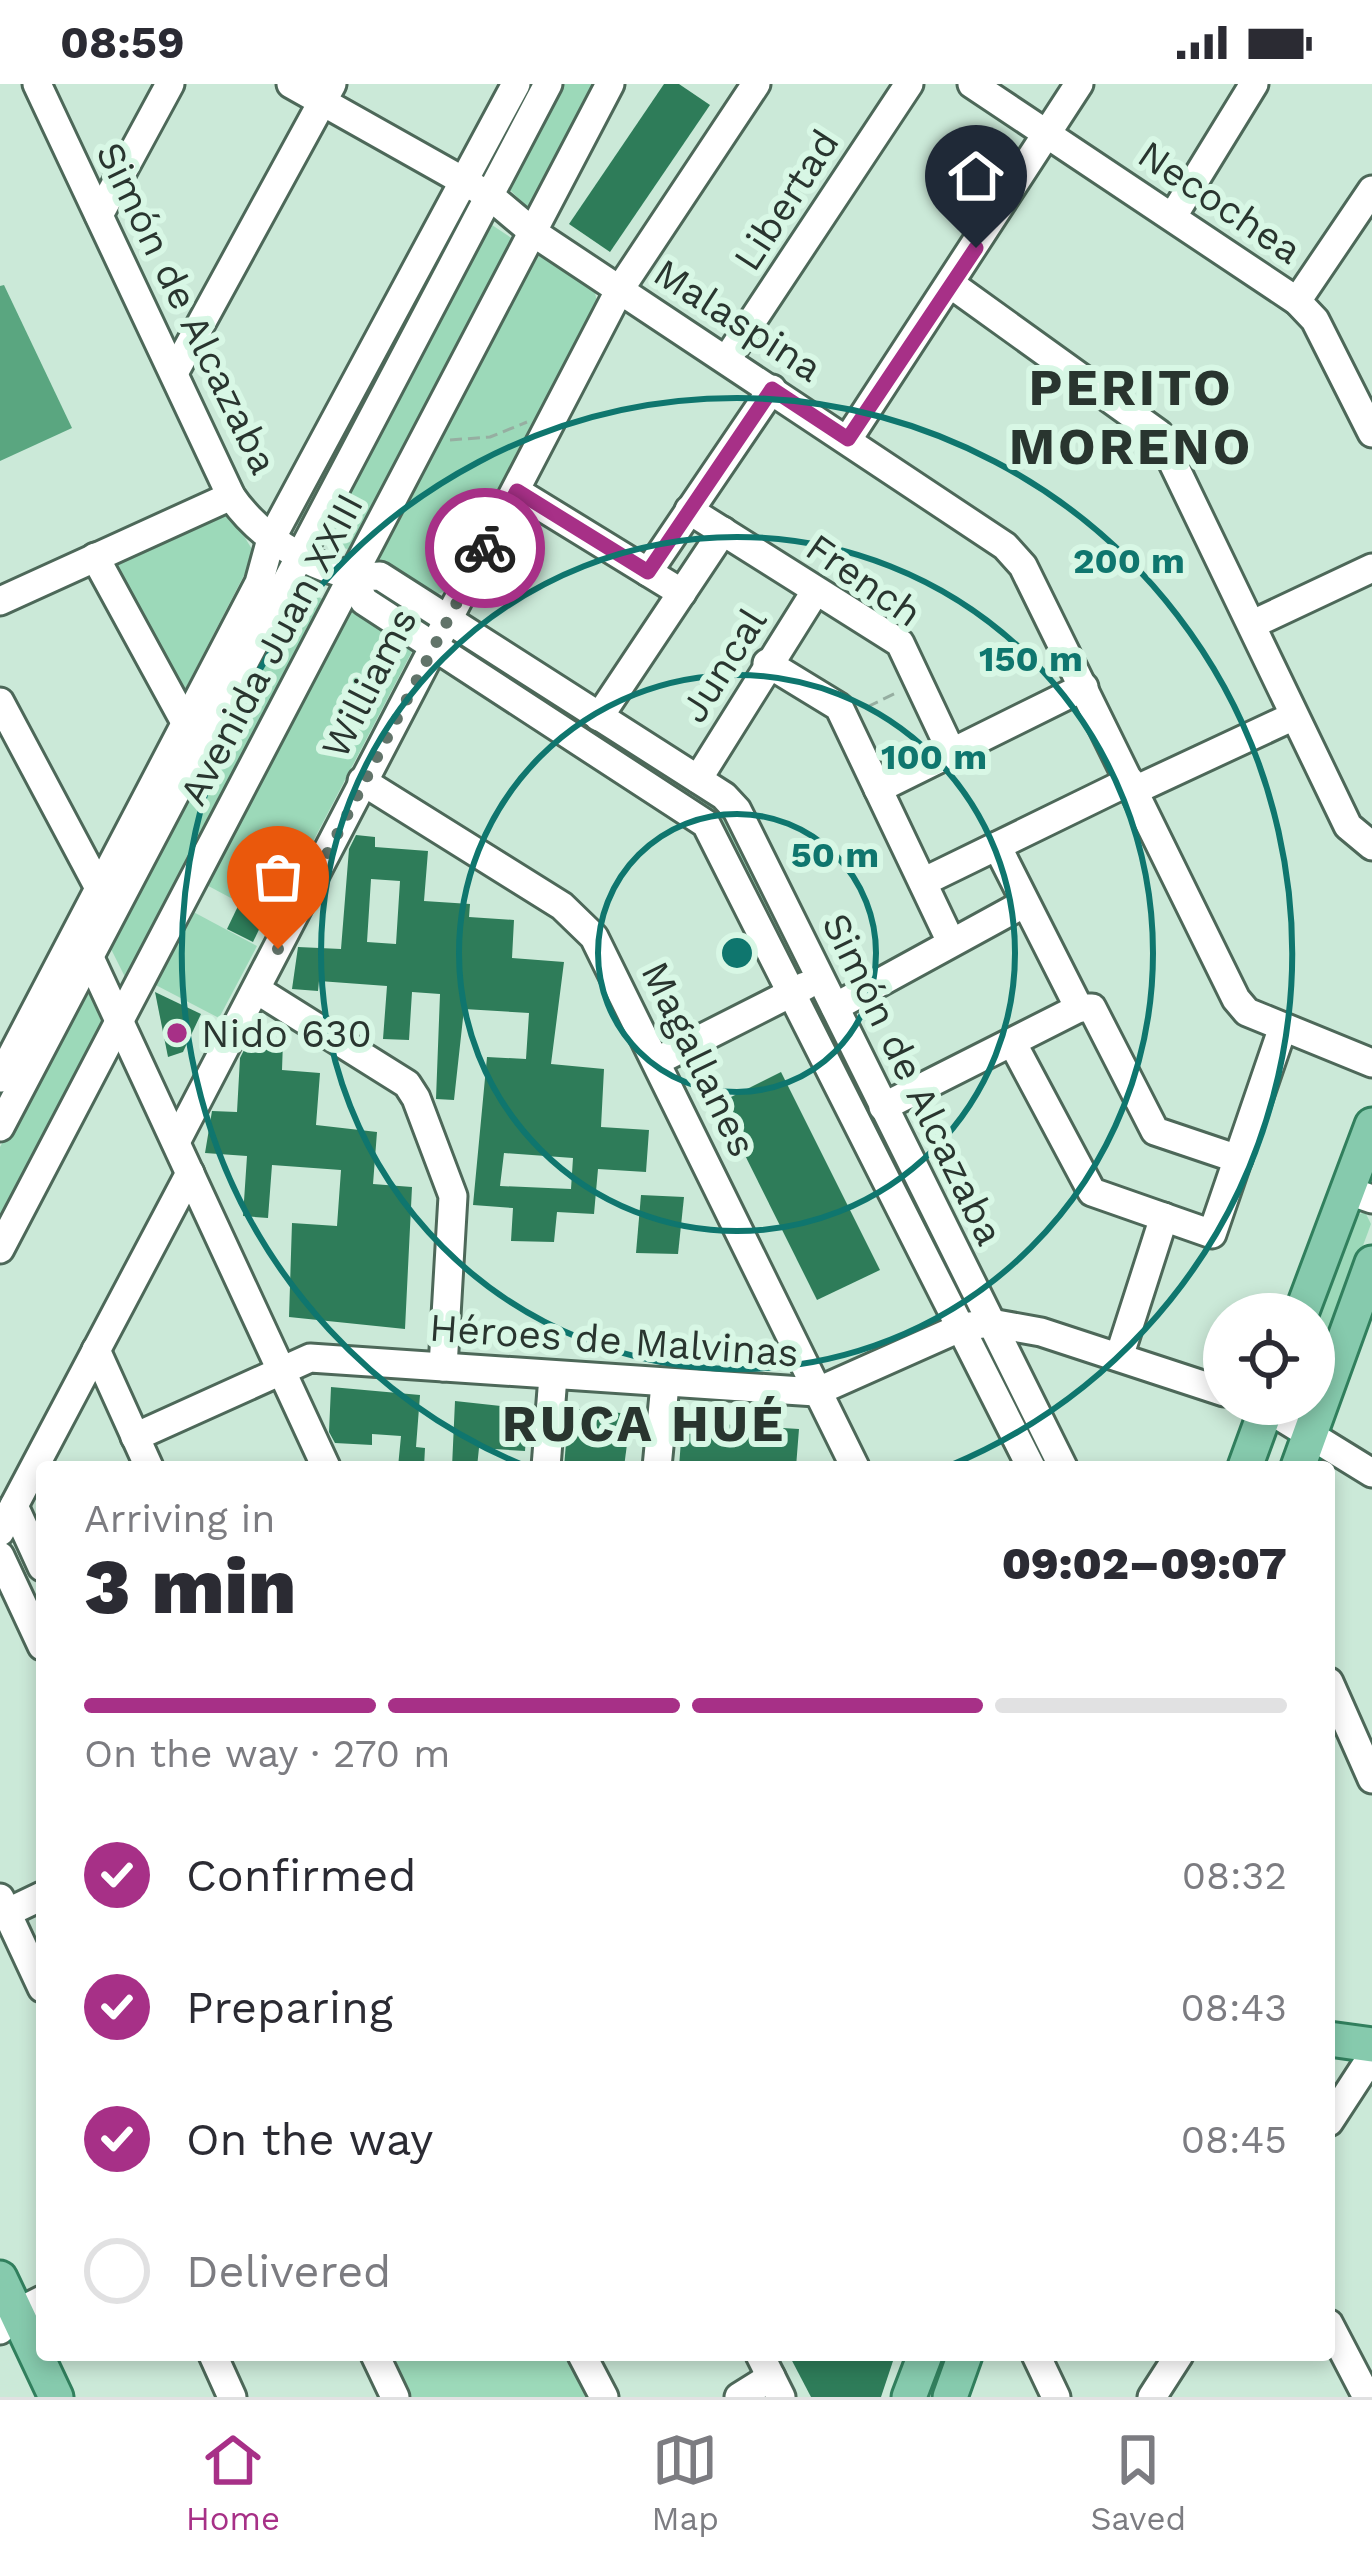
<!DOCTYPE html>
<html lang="en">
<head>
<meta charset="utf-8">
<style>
  body { margin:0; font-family:"Work Sans",sans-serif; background:#f2f2f3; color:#2b2b33; height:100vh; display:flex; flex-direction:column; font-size:45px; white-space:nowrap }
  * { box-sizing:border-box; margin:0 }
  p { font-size:39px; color:#7c7c81 }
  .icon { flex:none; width:66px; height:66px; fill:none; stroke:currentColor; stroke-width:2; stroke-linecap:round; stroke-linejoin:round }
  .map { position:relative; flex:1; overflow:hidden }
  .details { position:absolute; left:36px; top:1377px; width:1299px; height:900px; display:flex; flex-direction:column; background:#fff; border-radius:12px; box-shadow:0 6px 18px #0003 }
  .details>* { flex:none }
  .controls { position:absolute; left:1203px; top:1209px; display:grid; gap:24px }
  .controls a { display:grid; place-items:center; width:132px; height:132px; border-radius:50%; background:#fff; box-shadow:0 6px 18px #0003; font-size:60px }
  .pin { position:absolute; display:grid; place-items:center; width:102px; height:102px; color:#fff; margin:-123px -51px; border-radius:50% 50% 50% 0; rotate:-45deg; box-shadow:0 0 12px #0007 }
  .pin .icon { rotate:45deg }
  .courier { position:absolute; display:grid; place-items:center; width:120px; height:120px; margin:-60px; border:9px solid #a73087; border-radius:50%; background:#fff; color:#222; box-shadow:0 3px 15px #0007 }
  .head em { font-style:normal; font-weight:800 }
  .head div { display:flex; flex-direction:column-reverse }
  .head { display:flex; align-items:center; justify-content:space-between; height:204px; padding:0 48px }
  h1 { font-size:78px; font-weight:800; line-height:90px }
  .bar { display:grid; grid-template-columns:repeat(4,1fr); gap:18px 12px; align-content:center; height:144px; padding:0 48px }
  .bar i { height:15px; border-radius:9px; background:#e1e1e2 }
  .bar .active { background:#a73087 }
  .bar p { grid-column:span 4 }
  ol { padding:0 48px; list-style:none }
  li { display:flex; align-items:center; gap:36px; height:132px }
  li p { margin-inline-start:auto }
  li .icon { padding:12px; border-radius:50%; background:#a73087; color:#fff; stroke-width:4 }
  li:last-child { color:#7c7c81 }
  li i { width:66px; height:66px; border:6px solid #e1e1e2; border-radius:50% }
  .status { display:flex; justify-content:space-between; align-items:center; height:84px; padding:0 60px; background:#fff; direction:ltr }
  .status svg { height:33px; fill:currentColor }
  .dock { display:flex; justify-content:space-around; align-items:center; height:168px; border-top:3px solid #e1e1e2; background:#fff; font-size:33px; color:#7c7c81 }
  .dock a { display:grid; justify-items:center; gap:6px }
  .dock .active { color:#a73087 }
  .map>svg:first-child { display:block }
  .green { fill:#9cd9b9 }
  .water { fill:#5aa680 }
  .building { fill:#2e7c59; fill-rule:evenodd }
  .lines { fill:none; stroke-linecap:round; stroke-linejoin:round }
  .minor-casing { stroke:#4d6859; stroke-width:33 }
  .major-casing { stroke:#317f5d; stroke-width:39 }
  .path { stroke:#96aea1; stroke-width:3; stroke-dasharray:12 6; stroke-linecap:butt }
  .minor { stroke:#fff; stroke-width:27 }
  .major { stroke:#86caad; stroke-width:33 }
  .done { stroke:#62746a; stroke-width:12; stroke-dasharray:0 21.6 }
  .route { stroke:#a73087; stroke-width:15 }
  .ring { fill:none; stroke:#0f766e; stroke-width:6 }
  .poi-dot { fill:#a73087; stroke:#d8f7e5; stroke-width:4.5 }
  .labels { text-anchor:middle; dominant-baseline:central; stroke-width:12; stroke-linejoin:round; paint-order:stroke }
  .street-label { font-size:39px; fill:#29352f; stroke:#d8f7e5 }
  .poi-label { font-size:39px; fill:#29352f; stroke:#d8f7e5; text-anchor:start }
  .district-label { font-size:51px; font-weight:bold; letter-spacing:3px; fill:#29352f; stroke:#d8f7e5 }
  .centre { fill:#0f766e; stroke:#d8f7e5; stroke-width:6 }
  .ring-label { font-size:36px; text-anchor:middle; font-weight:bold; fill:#0f766e; stroke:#d8f7e5; stroke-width:12; stroke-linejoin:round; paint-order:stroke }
</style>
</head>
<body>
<div class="status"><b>08:59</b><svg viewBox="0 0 49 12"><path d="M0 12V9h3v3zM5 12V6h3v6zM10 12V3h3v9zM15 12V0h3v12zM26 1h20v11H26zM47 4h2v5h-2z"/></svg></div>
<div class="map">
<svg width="1372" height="2313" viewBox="0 0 1372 2313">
  <rect width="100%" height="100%" fill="#cbe9d8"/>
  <g class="green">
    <path d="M 558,0 L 601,0 L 534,123 L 526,122 L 507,103 Z"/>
    <path d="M 467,118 L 470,123 L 303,441 L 296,441 L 293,437 Z"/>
    <path d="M 489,139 L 516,157 L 352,468 L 324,452 Z"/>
    <path d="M 534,170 L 546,170 L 594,203 L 598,224 L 450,505 L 433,512 L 383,482 L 378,468 Z"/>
    <path d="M 226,423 L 255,470 L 182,611 L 112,477 Z"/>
    <path d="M 296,505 L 323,515 L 325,527 L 126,895 L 108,859 Z"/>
    <path d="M 346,520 L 417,558 L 272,836 L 201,798 Z"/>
    <path d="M 466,558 L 727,728 L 802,879 L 794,883 L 722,738 L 460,567 Z"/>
    <path d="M 186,824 L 257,862 L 219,934 L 148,897 Z"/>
    <path d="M 89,910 L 103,941 L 0,1145 L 0,1063 L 80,911 Z"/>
    <path d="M 1365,1128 L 1371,1140 L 1314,1294 L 1314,1236 L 1352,1133 Z"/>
    <path d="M 393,2271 L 566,2271 L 588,2313 L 412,2313 Z"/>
  </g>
  <path class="water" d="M 4,201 L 72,344 L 0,377 L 0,202 Z"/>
  <g class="building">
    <path d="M 664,0 L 679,0 L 710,21 L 610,168 L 569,140 Z"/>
    <path d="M 356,751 L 375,753 L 375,763 L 428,767 L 424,817 L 470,820 L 469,833 L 514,836 L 512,874 L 564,878 L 551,980 L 604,985 L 601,1043 L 649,1046 L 646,1088 L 598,1085 L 594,1130 L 557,1128 L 554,1158 L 511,1157 L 513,1124 L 473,1121 L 487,973 L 526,975 L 529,929 L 464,925 L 454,1016 L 436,1015 L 440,910 L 412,908 L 409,956 L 383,955 L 387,902 L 319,897 L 318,907 L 292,905 L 298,863 L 341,865 L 349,765 ZM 371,795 L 400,797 L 396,860 L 367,858 ZM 504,1069 L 573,1074 L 571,1105 L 500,1102 Z"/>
    <path d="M 239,820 L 265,833 L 253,858 L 227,845 Z"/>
    <path d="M 155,908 L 201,930 L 183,968 L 168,973 Z"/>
    <path d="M 249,956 L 283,957 L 282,986 L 320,989 L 316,1041 L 377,1048 L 373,1100 L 412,1103 L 405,1245 L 289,1233 L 292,1139 L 337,1142 L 341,1086 L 272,1081 L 268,1134 L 243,1132 L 247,1072 L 205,1069 L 212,1027 L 237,1028 L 240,974 Z"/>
    <path d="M 781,988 L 880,1186 L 817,1216 L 719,1019 Z"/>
    <path d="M 641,1111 L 684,1113 L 678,1170 L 636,1169 Z"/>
    <path d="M 331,1303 L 420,1311 L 416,1363 L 425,1364 L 424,1383 L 398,1383 L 401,1352 L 372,1350 L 372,1361 L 335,1359 L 329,1348 Z"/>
    <path d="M 455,1317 L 528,1325 L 525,1367 L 479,1364 L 477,1383 L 452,1383 Z"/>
    <path d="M 569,1324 L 631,1330 L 624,1383 L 564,1383 Z"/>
    <path d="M 720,1340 L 799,1345 L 796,1383 L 679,1383 L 682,1343 L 720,1346 Z"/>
    <path d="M 789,2271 L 895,2271 L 881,2313 L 811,2313 Z"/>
  </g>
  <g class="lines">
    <g class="minor-casing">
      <g id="minor">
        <path d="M 37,0 L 231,412 C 261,456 325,496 380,492 L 724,712 L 737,726 L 1063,1383"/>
        <path d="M 291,0 L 490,112 L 534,149 L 1005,462 L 1023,482 L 1236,915 L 1247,928 L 1372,979"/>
        <path d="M 972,0 L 1297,217 L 1315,236 L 1372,349"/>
        <path d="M 99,131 L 170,0"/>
        <path d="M 1173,132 L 1254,0"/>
        <path d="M 952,201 L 1159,350 L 1348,742 L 1372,762"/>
        <path d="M 1297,217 L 1372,106"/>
        <path d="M 727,275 L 909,0"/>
        <path d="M 174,289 L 332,0"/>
        <path d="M 848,355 L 1079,0"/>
        <path d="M 516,407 L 682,509"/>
        <path d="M 689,426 L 900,559 L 951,667"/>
        <path d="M 95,473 L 185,638"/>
        <path d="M 648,488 L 772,305"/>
        <path d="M 352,494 L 364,517 L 706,740 L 1031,1383"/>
        <path d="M 0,517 L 231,412"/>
        <path d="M 1253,540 L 1372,484"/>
        <path d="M 767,579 L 839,623 L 950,856"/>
        <path d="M 0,618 L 99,804"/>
        <path d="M 599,633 L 723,447"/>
        <path d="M 698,695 L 815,508"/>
        <path d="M 362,697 L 562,822 L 594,853 L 855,1383"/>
        <path d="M 878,705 L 1084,603"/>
        <path d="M 1133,707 L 1294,632"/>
        <path d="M 997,762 L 1079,924 L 1092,924 L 1155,1047 L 1238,1075"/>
        <path d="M 923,798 L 1130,697"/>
        <path d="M 84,861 L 326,1383"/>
        <path d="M 257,906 L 407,1000 L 416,1014 L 453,1112 L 443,1283"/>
        <path d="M 835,923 L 1025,819"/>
        <path d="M 1012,958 L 1092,1108 L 1212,1150 L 1283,943"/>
        <path d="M 659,976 L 805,902"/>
        <path d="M 0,994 L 259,499 L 271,455 L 516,0"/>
        <path d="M 883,1023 L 1079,924"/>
        <path d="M 0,1043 L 548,0"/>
        <path d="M 176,1058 L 620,205 L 756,0"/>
        <path d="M 1346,1106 L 1372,1115"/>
        <path d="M 0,1165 L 610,0"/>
        <path d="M 96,1266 L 149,1383"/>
        <path d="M 1119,1273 L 1164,1133"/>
        <path d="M 1260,1320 L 1372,1389"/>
        <path d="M 135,1353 L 310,1274 L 816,1308 L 962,1243 L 991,1239 L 1041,1248 L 1224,1308"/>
        <path d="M 546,1383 L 553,1292"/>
        <path d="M 657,1383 L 665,1300"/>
        <path d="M 14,1422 L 42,1483"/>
        <path d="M 0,1448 L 190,1089"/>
        <path d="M 0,1472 L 42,1562"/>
        <path d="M 1329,1598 L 1372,1695"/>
        <path d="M 0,1814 L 42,1904"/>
        <path d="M 0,1832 L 42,1812"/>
        <path d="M 1329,2038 L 1372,1972"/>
        <path d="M 1329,2240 L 1367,2313"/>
        <path d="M 0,2246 L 16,2229 L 42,2216"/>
        <path d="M 213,2271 L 232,2313"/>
        <path d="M 375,2271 L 395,2313"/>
        <path d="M 582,2271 L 604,2313"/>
        <path d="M 760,2271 L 781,2313"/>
        <path d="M 1036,2271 L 1056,2313"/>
        <path d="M 739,2313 L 771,2293"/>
        <path d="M 1152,2313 L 1179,2271"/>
      </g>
    </g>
    <g class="major-casing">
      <g id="major">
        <path d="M 1301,1230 L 1372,1041"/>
        <path d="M 1245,1383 L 1268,1320"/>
        <path d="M 1298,1383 L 1372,1179"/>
        <path d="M 1329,1955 L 1372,1961"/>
        <path d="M 0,2194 L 56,2313"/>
        <path d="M 909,2313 L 925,2271"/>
        <path d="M 950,2313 L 965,2271"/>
      </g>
    </g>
    <g class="path">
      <path d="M 450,356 L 490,353 L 527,338"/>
      <path d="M 867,623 L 896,609"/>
    </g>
    <use href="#minor" class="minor"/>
    <use href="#major" class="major"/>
  </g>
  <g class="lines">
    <path class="done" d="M 278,865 L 485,464"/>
    <path class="route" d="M 485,464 L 517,407 L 648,488 L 772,305 L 848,355 L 976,164"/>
  </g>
  <g class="ring">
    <circle cx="737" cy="869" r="139"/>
    <circle cx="737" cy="869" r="278"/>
    <circle cx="737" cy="869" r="416"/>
    <path d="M525 1382A555 555 0 1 1 949 1382"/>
  </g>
  <circle class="poi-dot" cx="177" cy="949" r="12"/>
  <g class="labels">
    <g class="street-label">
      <text transform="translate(786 116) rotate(-57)">Libertad</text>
      <text transform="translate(1220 118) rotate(34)">Necochea</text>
      <text transform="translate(187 224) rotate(64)">Simón de Alcazaba</text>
      <text transform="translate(738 236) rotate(33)">Malaspina</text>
      <text transform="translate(864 496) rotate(35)">French</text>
      <text transform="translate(271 565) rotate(-62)">Avenida Juan XXIII</text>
      <text transform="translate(723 581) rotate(-58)">Juncal</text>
      <text transform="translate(369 599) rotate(-63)">Williams</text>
      <text transform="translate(699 975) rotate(64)">Magallanes</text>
      <text transform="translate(913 995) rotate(64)">Simón de Alcazaba</text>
      <text transform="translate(614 1256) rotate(4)">Héroes de Malvinas</text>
    </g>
    <g class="poi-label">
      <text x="201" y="949">Nido 630</text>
    </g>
    <g class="district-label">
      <text x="1131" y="303">PERITO<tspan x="1131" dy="59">MORENO</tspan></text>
      <text x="644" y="1339">RUCA HUÉ</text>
    </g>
  </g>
  <circle cx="737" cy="869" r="18" class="centre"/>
  <g class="ring-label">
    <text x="1129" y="489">200 m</text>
    <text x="1031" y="587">150 m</text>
    <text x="934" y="685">100 m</text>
    <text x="835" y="783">50 m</text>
  </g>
</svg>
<div class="controls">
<a><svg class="icon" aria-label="locate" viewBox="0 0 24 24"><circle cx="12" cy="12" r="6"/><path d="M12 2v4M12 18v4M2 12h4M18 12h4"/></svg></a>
</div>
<div class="pin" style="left:278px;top:865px;background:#ea580c"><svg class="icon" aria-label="bag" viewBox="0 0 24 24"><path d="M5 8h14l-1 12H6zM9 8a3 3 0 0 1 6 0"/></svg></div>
<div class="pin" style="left:976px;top:164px;background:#1f2937"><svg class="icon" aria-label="home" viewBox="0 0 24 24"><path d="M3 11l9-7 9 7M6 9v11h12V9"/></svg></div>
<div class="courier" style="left:485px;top:464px"><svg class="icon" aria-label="bike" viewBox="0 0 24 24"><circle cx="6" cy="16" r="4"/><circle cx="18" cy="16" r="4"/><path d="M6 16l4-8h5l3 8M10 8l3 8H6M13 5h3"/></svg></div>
<section class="details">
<div class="head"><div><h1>3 min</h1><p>Arriving in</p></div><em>09:02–09:07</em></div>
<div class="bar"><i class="active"></i><i class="active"></i><i class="active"></i><i></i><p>On the way · 270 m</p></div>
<ol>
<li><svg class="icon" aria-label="check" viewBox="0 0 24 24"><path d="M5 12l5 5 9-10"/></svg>Confirmed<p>08:32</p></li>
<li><svg class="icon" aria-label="check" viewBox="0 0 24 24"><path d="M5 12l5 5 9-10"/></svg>Preparing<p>08:43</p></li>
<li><svg class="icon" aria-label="check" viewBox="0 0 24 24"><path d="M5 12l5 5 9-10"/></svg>On the way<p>08:45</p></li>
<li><i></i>Delivered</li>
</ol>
</section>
</div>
<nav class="dock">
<a class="active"><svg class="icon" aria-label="home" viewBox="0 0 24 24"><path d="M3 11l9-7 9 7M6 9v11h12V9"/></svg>Home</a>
<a><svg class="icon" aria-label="map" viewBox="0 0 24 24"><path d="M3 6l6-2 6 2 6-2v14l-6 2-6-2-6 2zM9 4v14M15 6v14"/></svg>Map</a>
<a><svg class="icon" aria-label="saved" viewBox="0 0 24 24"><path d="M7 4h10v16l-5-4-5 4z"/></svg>Saved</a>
</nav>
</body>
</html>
